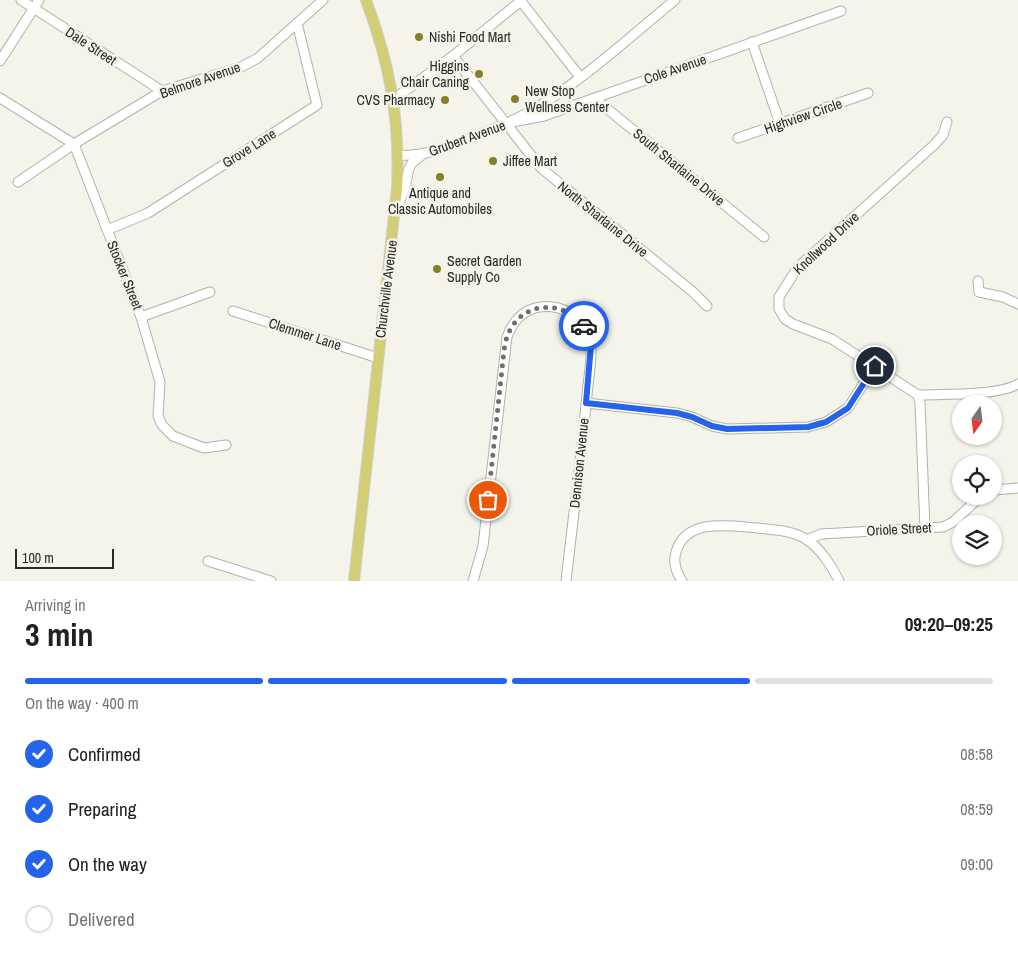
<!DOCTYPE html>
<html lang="en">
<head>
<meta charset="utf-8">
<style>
  body { margin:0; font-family:"Archivo Narrow",sans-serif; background:#f6f6f6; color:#202124; height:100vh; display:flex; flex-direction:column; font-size:19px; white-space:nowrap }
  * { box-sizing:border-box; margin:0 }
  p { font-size:16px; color:#757577 }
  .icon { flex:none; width:28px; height:28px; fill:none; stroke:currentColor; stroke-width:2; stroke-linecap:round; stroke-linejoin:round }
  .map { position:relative; height:581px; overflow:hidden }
  .side { display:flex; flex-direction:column; background:#fff; flex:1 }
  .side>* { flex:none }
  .needle { width:32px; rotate:194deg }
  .tools { position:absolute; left:952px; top:395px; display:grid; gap:10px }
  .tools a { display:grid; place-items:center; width:50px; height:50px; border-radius:50%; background:#fff; box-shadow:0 1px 4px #0004; font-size:25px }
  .scale { position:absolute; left:15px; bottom:12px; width:99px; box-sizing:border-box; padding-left:5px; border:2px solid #292926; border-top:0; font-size:14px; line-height:18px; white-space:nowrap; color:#292926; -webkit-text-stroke:4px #f4f4eb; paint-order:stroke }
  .pin { position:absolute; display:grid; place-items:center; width:42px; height:42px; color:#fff; margin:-21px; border:2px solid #fff; border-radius:50%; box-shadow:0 1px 5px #0007 }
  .courier { position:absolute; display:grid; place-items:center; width:50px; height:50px; margin:-25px; border:4px solid #2563eb; border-radius:50%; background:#fff; color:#222; box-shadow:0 1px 6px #0007 }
  .summary em { font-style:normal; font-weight:700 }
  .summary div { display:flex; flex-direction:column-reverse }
  .summary { display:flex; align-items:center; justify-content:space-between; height:85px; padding:0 25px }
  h1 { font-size:32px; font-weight:700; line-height:38px }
  .bar { display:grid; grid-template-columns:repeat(4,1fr); gap:8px 5px; align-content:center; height:60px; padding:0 25px }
  .bar i { height:6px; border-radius:4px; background:#e0e0e0 }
  .bar .selected { background:#2563eb }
  .bar p { grid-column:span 4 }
  ol { padding:0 25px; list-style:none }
  li { display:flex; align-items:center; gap:15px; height:55px }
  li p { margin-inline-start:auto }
  li .icon { padding:5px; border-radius:50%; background:#2563eb; color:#fff; stroke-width:4 }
  li:last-child { color:#757577 }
  li i { width:28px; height:28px; border:2px solid #e0e0e0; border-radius:50% }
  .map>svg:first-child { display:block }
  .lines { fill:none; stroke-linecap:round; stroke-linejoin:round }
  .minor-casing { stroke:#b1b2aa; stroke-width:11 }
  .major-casing { stroke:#d0d0cf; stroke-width:12 }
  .minor { stroke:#fff; stroke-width:9 }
  .major { stroke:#d2ce76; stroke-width:10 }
  .done { stroke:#70706b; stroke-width:5; stroke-dasharray:0 9 }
  .route { stroke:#2563eb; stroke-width:6 }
  .poi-dot { fill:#838028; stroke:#f4f4eb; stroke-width:2 }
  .labels { text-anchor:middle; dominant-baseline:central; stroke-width:5; stroke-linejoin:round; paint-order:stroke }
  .poi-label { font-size:14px; fill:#292926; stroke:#f4f4eb; text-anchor:start }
  .street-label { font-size:14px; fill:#292926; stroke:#f4f4eb }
</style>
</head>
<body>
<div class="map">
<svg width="1018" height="581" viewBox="0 0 1018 581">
  <rect width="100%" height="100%" fill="#f4f4eb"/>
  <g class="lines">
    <g class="minor-casing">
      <g id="minor">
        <path d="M 21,0 L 162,91"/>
        <path d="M 520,0 L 580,77"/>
        <path d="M 752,42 L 780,124"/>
        <path d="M 453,56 L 541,168 L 693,292 L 707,306"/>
        <path d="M 0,61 L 39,0"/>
        <path d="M 0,98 L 74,144 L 141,317 L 160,382 L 158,416 L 162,425 L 173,436 L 204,448 L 226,445"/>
        <path d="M 594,98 L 764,237"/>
        <path d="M 394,99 L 453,56 L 522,0"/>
        <path d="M 507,123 L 544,116 L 841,11"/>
        <path d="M 738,138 L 868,93"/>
        <path d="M 398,155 C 423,157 445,148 468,139 C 488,131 508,124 527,113 C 581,83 627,39 675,0"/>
        <path d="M 18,182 L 74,144 L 162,91 L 241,67 L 258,58 L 323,0"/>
        <path d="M 397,208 L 405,188 L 409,168 L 412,163 L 423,154"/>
        <path d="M 107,230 L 148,213 L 317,105 L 297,23"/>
        <path d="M 978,281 L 979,292 L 1003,297 L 1018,304"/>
        <path d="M 233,311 L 378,358"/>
        <path d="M 141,317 L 210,292"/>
        <path d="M 918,395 C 943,394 998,396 1018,384"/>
        <path d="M 586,403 L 677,413 L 692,417 L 712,426 L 727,429 L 808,427 L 826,422 L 848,408 L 875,366"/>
        <path d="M 994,490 L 1018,488"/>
        <path d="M 925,528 L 920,403 L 918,395 L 832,339 L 793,324 L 785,319 L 779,309 L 779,297 L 798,267 L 934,145 L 943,135 L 947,122"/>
        <path d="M 807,540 L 821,534 L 943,527 L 953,522 L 981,496"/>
        <path d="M 208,561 L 271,581"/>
        <path d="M 473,581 L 483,546 L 507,337 C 512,323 521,312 535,308 C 558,302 583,315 589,338 C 594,354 588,379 587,395 C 581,457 573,519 566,581"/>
        <path d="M 682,581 C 676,572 673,562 676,552 C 686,517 731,526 757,528 C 773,530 792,530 806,539 C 820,548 832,566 839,581"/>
      </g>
    </g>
    <g class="major-casing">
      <path id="major" d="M 354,581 L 397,188 C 400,118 390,65 366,0"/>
    </g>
    <use href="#minor" class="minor"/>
    <use href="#major" class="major"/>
  </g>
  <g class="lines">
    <path class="done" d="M 488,500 L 503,360 C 504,350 505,339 510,330 C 526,300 565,301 584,326"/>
    <path class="route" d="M 584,326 L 591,345 L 586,403 L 677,413 L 692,417 L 712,426 L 727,429 L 808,427 L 826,422 L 848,408 L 875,366"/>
  </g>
  <g class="poi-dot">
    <circle cx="419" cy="37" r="5"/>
    <circle cx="479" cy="74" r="5"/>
    <circle cx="515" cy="99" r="5"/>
    <circle cx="445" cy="100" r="5"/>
    <circle cx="493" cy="161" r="5"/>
    <circle cx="440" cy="177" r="5"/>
    <circle cx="437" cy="269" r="5"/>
  </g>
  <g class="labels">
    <g class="poi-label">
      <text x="429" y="37">Nishi Food Mart</text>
      <text x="469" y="66" text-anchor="end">Higgins<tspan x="469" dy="16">Chair Caning</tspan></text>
      <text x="525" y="91">New Stop<tspan x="525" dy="16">Wellness Center</tspan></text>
      <text x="435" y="100" text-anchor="end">CVS Pharmacy</text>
      <text x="503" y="161">Jiffee Mart</text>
      <text x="440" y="193" text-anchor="middle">Antique and<tspan x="440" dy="16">Classic Automobiles</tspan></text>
      <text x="447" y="261">Secret Garden<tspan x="447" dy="16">Supply Co</tspan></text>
    </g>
    <g class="street-label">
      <text transform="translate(91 46) rotate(33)">Dale Street</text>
      <text transform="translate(675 69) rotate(-19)">Cole Avenue</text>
      <text transform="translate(200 80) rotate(-19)">Belmore Avenue</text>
      <text transform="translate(803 116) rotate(-19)">Highview Circle</text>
      <text transform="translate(467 138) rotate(-20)">Grubert Avenue</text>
      <text transform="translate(249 148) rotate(-32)">Grove Lane</text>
      <text transform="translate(679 167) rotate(39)">South Sharlaine Drive</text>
      <text transform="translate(603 219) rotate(39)">North Sharlaine Drive</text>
      <text transform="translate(826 243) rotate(-43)">Knollwood Drive</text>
      <text transform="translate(125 275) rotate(68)">Stocker Street</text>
      <text transform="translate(386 289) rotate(-83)">Churchville Avenue</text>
      <text transform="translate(305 334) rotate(18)">Clemmer Lane</text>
      <text transform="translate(579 463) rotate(-84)">Dennison Avenue</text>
      <text transform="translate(899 529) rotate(-3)">Oriole Street</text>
    </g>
  </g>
</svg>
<div class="tools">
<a><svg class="needle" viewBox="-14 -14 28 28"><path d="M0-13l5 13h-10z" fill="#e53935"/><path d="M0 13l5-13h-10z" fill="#757577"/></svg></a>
<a><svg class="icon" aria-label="locate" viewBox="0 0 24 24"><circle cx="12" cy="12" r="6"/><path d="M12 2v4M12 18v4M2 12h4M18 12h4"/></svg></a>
<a><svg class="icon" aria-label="layers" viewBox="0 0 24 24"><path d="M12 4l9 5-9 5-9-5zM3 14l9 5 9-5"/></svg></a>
</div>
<div class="scale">100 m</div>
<div class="pin" style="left:488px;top:500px;background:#ea580c"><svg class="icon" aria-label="bag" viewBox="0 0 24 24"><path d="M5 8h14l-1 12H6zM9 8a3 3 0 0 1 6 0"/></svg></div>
<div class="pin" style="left:875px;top:366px;background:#1f2937"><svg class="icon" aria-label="home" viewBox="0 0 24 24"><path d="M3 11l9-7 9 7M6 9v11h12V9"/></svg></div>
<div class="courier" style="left:584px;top:326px"><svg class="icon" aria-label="car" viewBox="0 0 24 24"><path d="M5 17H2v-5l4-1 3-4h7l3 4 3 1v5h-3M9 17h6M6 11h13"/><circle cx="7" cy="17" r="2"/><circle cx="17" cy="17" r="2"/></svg></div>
</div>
<section class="side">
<div class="summary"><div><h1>3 min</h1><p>Arriving in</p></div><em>09:20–09:25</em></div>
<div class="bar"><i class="selected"></i><i class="selected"></i><i class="selected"></i><i></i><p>On the way · 400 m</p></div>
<ol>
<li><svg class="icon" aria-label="check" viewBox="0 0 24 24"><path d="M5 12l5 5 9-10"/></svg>Confirmed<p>08:58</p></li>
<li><svg class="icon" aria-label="check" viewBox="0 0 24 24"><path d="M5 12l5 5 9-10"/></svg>Preparing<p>08:59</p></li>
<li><svg class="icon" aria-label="check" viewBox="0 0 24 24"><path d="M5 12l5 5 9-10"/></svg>On the way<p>09:00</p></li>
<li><i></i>Delivered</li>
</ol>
</section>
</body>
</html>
